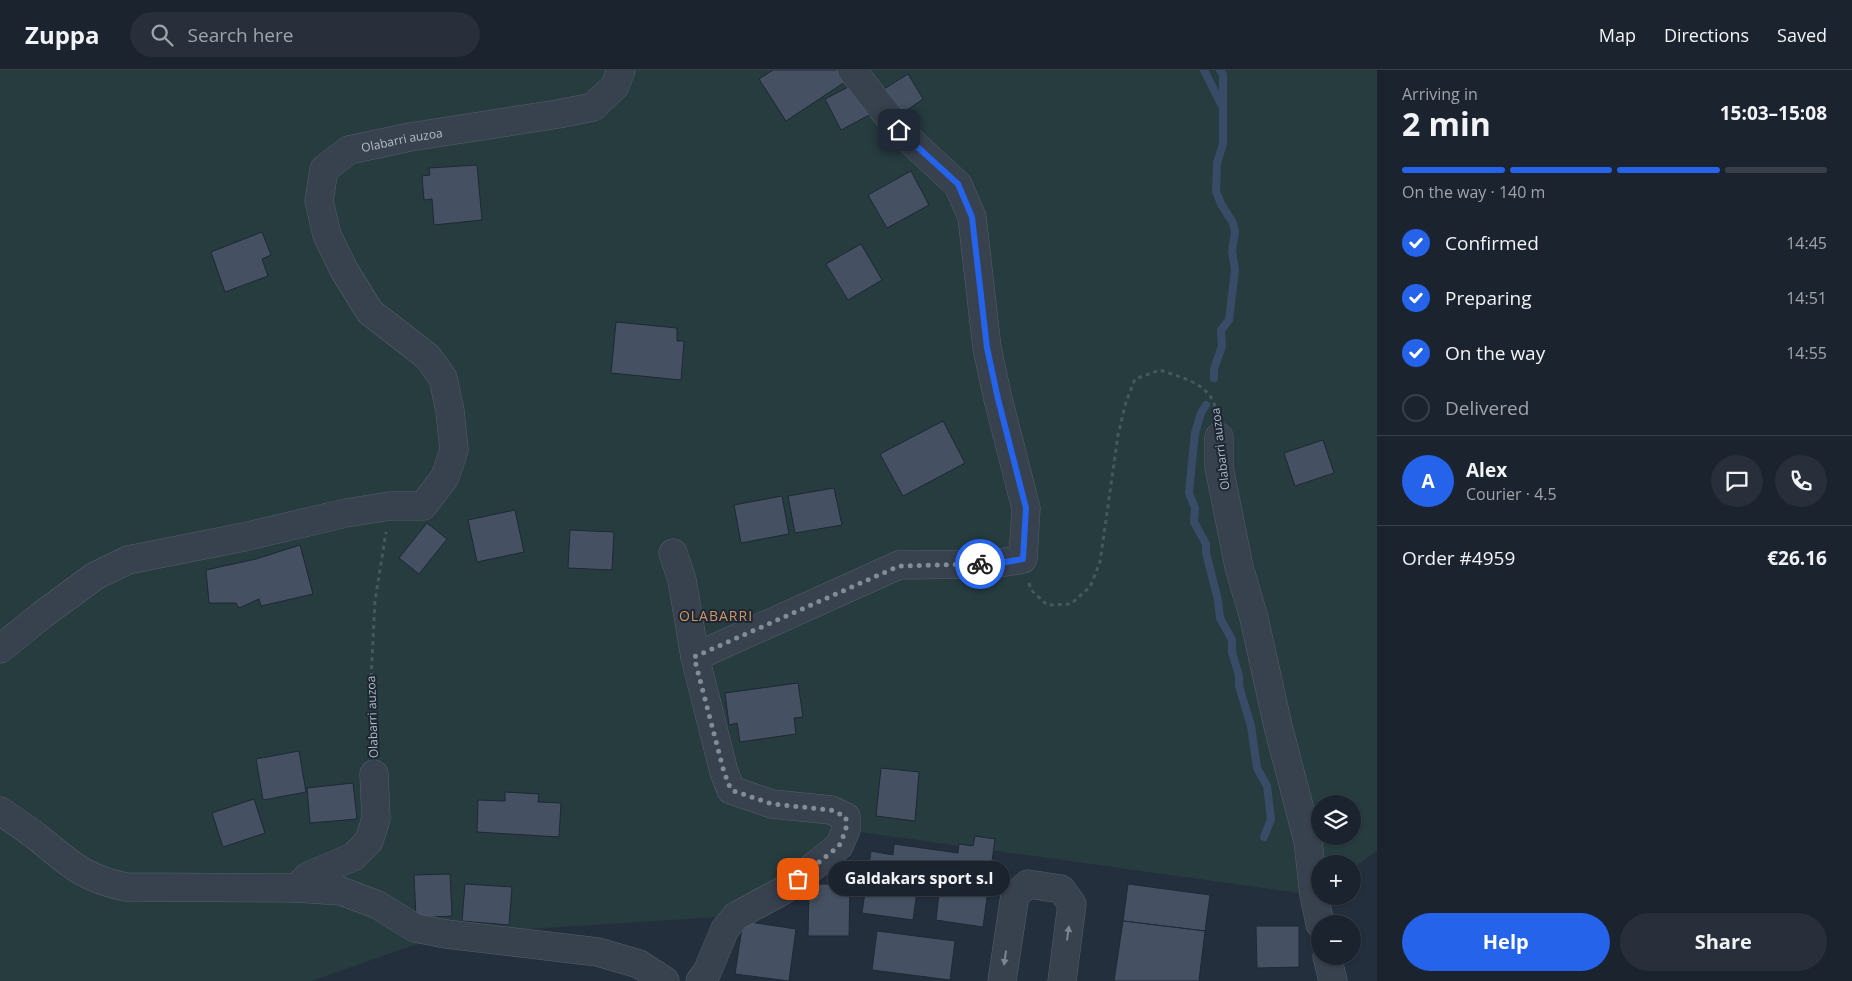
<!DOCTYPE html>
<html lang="en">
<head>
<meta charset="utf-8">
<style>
  body { margin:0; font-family:"Open Sans",sans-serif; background:#282f3a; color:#f1f3f6; height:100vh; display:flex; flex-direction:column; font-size:19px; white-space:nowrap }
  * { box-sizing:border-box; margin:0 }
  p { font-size:16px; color:#a0a4aa }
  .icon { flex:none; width:28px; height:28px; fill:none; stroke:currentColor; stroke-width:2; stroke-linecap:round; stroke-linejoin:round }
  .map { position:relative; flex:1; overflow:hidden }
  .panel { display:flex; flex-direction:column; background:#1b232e; width:475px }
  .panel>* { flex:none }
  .buttons { position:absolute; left:1311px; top:725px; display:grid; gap:10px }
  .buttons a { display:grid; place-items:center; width:50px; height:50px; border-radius:50%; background:#1b232e; box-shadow:0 1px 4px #0004,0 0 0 1px #39404a; font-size:25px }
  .pin { position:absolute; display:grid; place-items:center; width:42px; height:42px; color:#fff; margin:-21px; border-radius:10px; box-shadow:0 2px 8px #0006 }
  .courier { position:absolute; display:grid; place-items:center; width:50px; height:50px; margin:-25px; border:4px solid #2563eb; border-radius:50%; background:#fff; color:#222; box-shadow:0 1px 6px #0007 }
  .bubble { position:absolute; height:35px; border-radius:18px; background:#1b232e; box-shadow:0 1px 4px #0004,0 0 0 1px #39404a; font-size:16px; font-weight:700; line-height:35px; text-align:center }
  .summary em { font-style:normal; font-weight:700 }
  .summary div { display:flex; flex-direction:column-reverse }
  .summary { display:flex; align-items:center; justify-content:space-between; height:85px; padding:0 25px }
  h1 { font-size:32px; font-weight:700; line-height:38px }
  .bar { display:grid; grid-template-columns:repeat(4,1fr); gap:8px 5px; align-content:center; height:60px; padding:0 25px }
  .bar i { height:6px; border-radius:4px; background:#39404a }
  .bar .active { background:#2563eb }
  .bar p { grid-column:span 4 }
  .line { display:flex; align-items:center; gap:12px; padding:0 25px; border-top:1px solid #39404a }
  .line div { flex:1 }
  .round { display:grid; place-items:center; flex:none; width:52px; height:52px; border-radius:26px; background:#282f3a }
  ol { padding:0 25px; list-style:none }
  li { display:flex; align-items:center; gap:15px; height:55px }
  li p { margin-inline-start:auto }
  li .icon { padding:5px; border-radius:50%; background:#2563eb; color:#fff; stroke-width:4 }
  li:last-child { color:#a0a4aa }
  li i { width:28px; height:28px; border:2px solid #39404a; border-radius:50% }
  .button { display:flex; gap:10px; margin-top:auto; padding:10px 25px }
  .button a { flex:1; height:58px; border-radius:30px; background:#2563eb; color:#fff; font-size:20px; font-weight:700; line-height:58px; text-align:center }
  .button a+a { background:#282f3a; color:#f1f3f6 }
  header { display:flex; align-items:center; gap:30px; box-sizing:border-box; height:70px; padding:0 25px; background:#1b232e; border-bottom:1px solid #39404a }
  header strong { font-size:24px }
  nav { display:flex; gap:28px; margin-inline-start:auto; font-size:18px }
  .search { width:350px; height:45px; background:#282f3a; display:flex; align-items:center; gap:12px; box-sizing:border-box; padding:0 18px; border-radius:28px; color:#a0a4aa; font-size:19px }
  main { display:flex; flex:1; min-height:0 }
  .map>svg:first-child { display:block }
  .green { fill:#263c3f; fill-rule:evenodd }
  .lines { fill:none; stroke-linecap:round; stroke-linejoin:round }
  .stream { stroke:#394c67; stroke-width:8 }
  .building { fill:#455162; stroke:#1f2835 }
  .minor-casing { stroke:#565f6c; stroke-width:29 }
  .path { stroke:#44595c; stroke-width:3; stroke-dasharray:4 4; stroke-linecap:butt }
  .minor { stroke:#38414e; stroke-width:28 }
  .oneway { fill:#7c8592 }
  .done { stroke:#828b98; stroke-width:5; stroke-dasharray:0 9 }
  .route { stroke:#2563eb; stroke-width:6 }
  .labels { text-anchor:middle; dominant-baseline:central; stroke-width:4; stroke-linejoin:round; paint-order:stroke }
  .street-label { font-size:12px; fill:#b4bcc9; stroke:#1d2633 }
  .neighbourhood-label { font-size:14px; letter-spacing:1px; fill:#d59563; stroke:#1d2633 }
</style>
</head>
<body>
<header>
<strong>Zuppa</strong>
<div class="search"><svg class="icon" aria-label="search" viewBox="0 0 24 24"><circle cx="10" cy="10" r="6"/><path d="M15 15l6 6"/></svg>Search here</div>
<nav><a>Map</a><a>Directions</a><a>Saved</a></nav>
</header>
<main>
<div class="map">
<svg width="1377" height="911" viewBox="0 0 1377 911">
  <rect width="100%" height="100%" fill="#242f3e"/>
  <path class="green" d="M 0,0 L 1377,0 L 1377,781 L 1353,798 L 1352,794 L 1320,794 L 1314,825 L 846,760 L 736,846 L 446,864 L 311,911 L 0,911 ZM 1320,734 L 1352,734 L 1352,766 L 1320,766 Z"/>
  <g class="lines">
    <g class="stream">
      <path d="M 1204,0 L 1222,36"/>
      <path d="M 1214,308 L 1214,299 L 1222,276 L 1221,260 L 1229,250 L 1235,200 L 1232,181 L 1235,162 L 1233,153 L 1221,134 L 1216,121 L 1217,93 L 1223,74 L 1223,5 L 1220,0"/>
      <path d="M 1206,335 L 1201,343 L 1195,363 L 1189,423 L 1195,438 L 1194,452 L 1206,474 L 1206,483 L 1218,530 L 1220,548 L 1232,570 L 1232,582 L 1239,606 L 1239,616 L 1251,656 L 1257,698 L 1267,716 L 1271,749 L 1264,767"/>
    </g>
  </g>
  <g class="building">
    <path d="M 773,0 L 841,0 L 848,10 L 786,51 L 759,9 Z"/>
    <path d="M 908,4 L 923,29 L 900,45 L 884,19 Z"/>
    <path d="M 856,13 L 873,43 L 841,60 L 825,29 Z"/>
    <path d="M 477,95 L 482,150 L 434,155 L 432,129 L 424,130 L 422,106 L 430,105 L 429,98 Z"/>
    <path d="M 911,101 L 929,135 L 887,158 L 868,125 Z"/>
    <path d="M 262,162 L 271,185 L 262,189 L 268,206 L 225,222 L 211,182 Z"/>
    <path d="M 861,174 L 882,210 L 848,230 L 826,194 Z"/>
    <path d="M 616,252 L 677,258 L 677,271 L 684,271 L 681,310 L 611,303 Z"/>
    <path d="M 943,351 L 965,393 L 903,426 L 880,384 Z"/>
    <path d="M 1323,370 L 1334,403 L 1295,416 L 1284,383 Z"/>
    <path d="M 834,418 L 842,455 L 795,463 L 788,426 Z"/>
    <path d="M 782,426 L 789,464 L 741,473 L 734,435 Z"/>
    <path d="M 515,440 L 524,482 L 477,492 L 468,450 Z"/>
    <path d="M 427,453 L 447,469 L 419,504 L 399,488 Z"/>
    <path d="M 570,460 L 614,462 L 612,500 L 568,498 Z"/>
    <path d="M 300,475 L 313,524 L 261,536 L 259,529 L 239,538 L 236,533 L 209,533 L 206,500 L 256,489 Z"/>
    <path d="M 798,613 L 803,647 L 794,648 L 796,664 L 740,672 L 737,653 L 729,655 L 725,623 Z"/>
    <path d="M 299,681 L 306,722 L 263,730 L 256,689 Z"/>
    <path d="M 881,698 L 919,702 L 915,751 L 876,746 Z"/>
    <path d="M 353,713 L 357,749 L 310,753 L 307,718 Z"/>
    <path d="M 505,722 L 539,724 L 538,732 L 561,733 L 559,767 L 477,762 L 478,730 L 505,731 Z"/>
    <path d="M 254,729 L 265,763 L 223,777 L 212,743 Z"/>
    <path d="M 975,766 L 995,769 L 983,857 L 936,850 L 939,824 L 917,821 L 913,850 L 862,843 L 871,781 L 893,785 L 894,774 L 958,783 L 959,774 L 973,776 Z"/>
    <path d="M 450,804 L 452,846 L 416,848 L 414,805 Z"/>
    <path d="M 465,814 L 512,817 L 509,855 L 462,851 Z"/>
    <path d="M 809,814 L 850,814 L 849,866 L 808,866 Z"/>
    <path d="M 1128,814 L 1210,825 L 1205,861 L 1123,851 Z"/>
    <path d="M 743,851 L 796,859 L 789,911 L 735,904 Z"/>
    <path d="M 1123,851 L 1205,861 L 1199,911 L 1114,911 Z"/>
    <path d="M 1256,856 L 1299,856 L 1299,897 L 1257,898 Z"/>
    <path d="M 877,861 L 955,871 L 950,910 L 872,900 Z"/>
  </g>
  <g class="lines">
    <g class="minor-casing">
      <g id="minor">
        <path d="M 1219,367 L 1219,397 L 1239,497 L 1254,548 L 1278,656 L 1308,771 L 1314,825 L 1320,854"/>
        <path d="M 673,483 L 682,510 L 695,587 L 724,702 L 731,720 L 772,734 L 831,740 L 846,747 L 846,760 L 839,776 L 784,820 L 736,846 L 725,859 L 707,902 L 700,911"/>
        <path id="s1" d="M 0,579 L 42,545 L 95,506 L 128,490 L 244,467 L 346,443 L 390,436 L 423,436 L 445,407 L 454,380 L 450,341 L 443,308 L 428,287 L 370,242 L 344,200 L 327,165 L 319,131 L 324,99 L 349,80 L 410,67 L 558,44 L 593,37 L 615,16 L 621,0"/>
        <path d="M 695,587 L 899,495 L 994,494 L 1023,489 L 1026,438 L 998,329 L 987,278 L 972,147 L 958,115 L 899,60 L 852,0"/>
        <path d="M 0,741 C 12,749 24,757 36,766 C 68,792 82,808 126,817 L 297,818 L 341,821 L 378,835 L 415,858 L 446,864 L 598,882 L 639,894 L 665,911"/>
        <path d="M 297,818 L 308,806 L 353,787 L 369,771 L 376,749 L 374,704"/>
        <path d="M 1327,886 L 1333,911"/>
        <path d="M 1002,911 L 1015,825 L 1028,814 L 1061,819 L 1072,834 L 1062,911"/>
      </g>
    </g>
    <g class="path">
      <path d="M 1029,513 L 1031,520 L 1047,535 L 1071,534 L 1090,517 L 1100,492 L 1118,365 L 1126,332 L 1135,309 L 1160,300 C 1183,308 1212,314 1216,341"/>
      <path d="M 373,679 L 371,609 L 375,531 L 386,462"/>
    </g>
    <use href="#minor" class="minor"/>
  </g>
  <defs><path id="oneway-solid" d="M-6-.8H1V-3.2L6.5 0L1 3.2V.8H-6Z" transform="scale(1.25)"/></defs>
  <g class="oneway">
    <use href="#oneway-solid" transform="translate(1068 863) rotate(-82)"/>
    <use href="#oneway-solid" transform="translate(1005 888) rotate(98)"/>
  </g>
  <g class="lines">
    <path class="done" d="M 798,809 L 839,776 L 846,760 L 846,747 L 831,740 L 772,734 L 731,720 L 724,702 L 694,587 L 899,496 L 980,494"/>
    <path class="route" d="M 899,60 L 958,114 L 972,147 L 987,278 L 998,329 L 1026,438 L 1023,489 L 994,494 L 980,494"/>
  </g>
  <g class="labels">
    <g class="street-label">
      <text stroke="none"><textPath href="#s1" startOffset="935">Olabarri auzoa</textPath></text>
      <text transform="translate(1220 379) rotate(-97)">Olabarri auzoa</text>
      <text transform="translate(372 647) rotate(-92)">Olabarri auzoa</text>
    </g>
    <g class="neighbourhood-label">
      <text x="716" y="545">OLABARRI</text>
    </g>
  </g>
</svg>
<div class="buttons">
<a><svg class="icon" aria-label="layers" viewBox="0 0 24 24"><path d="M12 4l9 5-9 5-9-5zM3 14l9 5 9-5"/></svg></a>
<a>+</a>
<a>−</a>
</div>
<div class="pin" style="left:798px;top:809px;background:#ea580c"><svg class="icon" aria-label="bag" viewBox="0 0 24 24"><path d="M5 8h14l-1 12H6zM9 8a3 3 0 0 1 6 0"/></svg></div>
<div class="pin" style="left:899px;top:60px;background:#1f2937"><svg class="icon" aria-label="home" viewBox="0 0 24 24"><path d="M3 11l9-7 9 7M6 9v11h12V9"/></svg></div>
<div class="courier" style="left:980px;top:494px"><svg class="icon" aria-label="bike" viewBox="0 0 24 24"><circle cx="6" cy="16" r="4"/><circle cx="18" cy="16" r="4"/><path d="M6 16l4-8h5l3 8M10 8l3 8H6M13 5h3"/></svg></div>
<div class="bubble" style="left:828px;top:791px;width:182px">Galdakars sport s.l</div>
</div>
<section class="panel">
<div class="summary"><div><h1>2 min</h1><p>Arriving in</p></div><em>15:03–15:08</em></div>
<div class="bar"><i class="active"></i><i class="active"></i><i class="active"></i><i></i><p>On the way · 140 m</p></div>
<ol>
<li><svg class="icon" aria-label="check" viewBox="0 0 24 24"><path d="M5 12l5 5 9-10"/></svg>Confirmed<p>14:45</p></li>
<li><svg class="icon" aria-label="check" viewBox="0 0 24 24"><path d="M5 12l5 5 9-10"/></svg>Preparing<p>14:51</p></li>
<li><svg class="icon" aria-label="check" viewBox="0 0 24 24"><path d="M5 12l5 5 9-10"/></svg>On the way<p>14:55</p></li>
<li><i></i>Delivered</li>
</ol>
<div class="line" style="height:90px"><b class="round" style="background:#2563eb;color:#fff">A</b><div><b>Alex</b><p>Courier · 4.5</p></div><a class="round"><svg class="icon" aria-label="chat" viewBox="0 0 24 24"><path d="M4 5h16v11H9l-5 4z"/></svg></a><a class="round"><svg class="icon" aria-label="phone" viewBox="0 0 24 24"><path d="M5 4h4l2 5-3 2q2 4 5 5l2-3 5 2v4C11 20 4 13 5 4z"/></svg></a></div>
<div class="line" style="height:65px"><div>Order #4959</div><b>€26.16</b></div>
<div class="button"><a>Help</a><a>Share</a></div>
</section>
</main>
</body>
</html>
